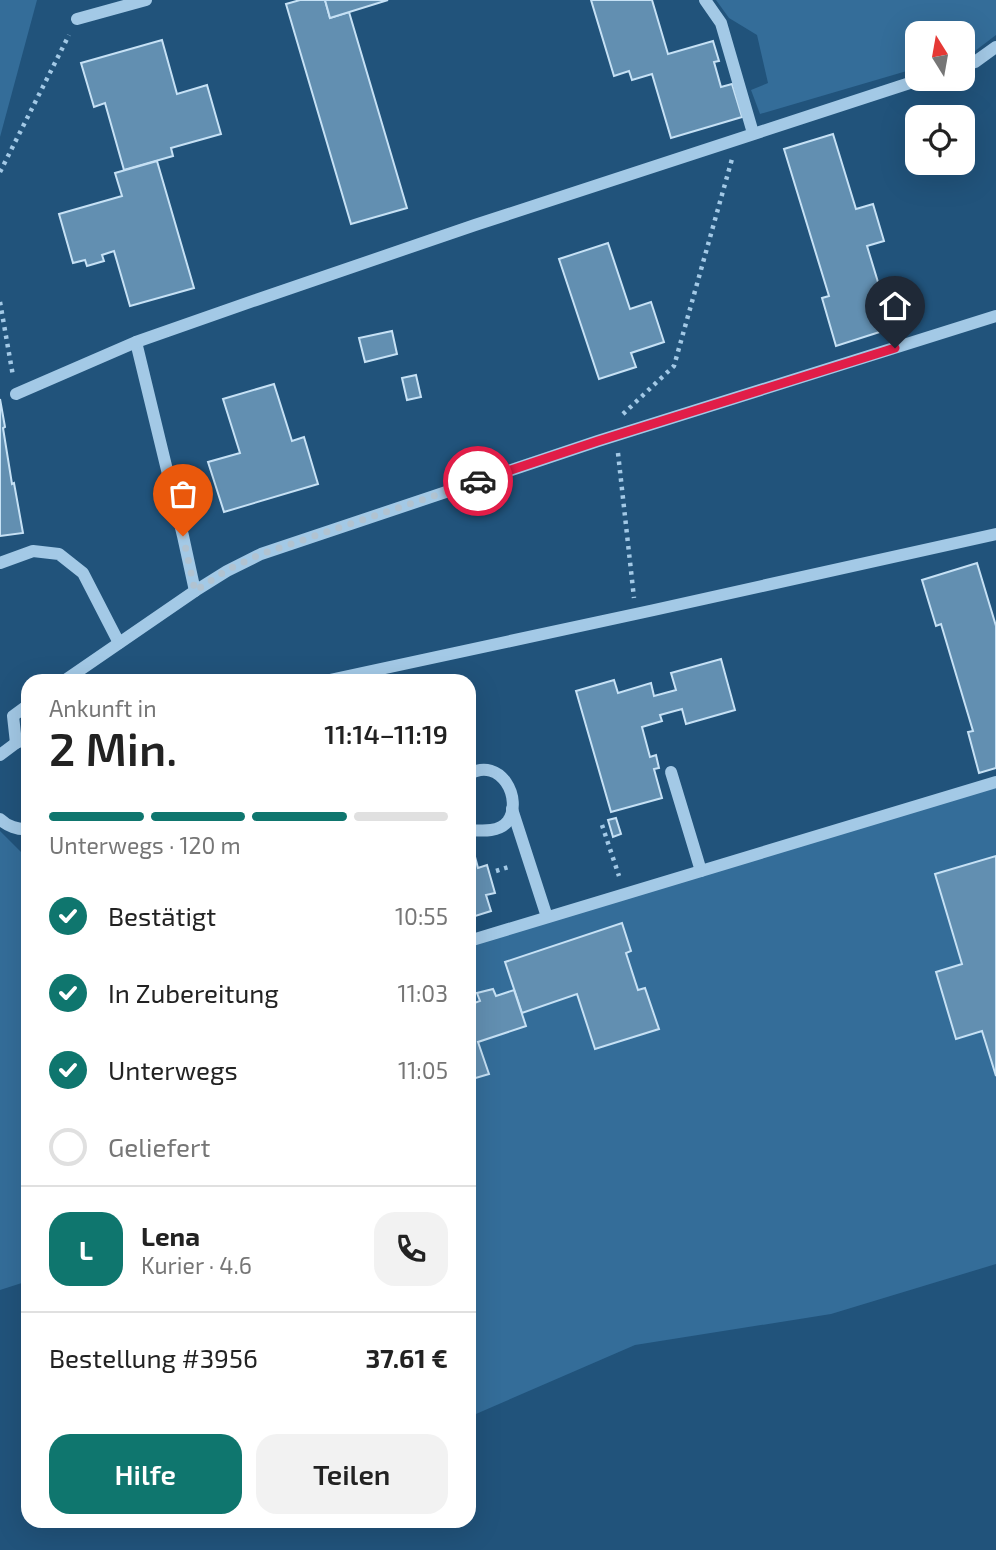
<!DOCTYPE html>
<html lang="de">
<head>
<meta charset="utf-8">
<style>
  body { margin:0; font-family:"Exo 2",sans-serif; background:#f2f2f2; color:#222; height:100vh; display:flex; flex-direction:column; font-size:26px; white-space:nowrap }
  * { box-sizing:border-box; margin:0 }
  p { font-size:23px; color:#767676 }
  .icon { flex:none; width:38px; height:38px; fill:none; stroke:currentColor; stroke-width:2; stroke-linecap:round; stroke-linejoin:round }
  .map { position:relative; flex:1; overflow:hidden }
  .details { position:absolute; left:21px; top:674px; width:455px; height:854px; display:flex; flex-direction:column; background:#fff; border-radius:21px; box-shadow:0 7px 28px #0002 }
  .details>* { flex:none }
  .needle { width:46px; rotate:349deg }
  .controls { position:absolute; left:905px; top:21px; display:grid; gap:14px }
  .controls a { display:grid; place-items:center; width:70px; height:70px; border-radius:14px; background:#fff; box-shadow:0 7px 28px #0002; font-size:35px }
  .pin { position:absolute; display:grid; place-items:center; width:60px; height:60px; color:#fff; margin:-72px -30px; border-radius:50% 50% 50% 0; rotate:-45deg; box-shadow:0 0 7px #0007 }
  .pin .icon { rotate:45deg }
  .courier { position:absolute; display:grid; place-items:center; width:70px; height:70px; margin:-35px; border:5px solid #e11d48; border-radius:50%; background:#fff; color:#222; box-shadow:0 2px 9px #0007 }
  .head em { font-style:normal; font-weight:600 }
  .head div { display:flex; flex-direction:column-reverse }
  .head { display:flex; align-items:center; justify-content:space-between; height:119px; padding:0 28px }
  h1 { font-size:46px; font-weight:600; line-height:52px }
  .bar { display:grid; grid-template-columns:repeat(4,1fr); gap:10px 7px; align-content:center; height:84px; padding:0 28px }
  .bar i { height:9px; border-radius:5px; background:#e0e0e0 }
  .bar .active { background:#0f766e }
  .bar p { grid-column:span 4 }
  .line { display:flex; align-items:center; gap:18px; padding:0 28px; border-top:2px solid #e0e0e0 }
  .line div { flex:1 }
  .round { display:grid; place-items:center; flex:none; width:74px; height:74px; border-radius:21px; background:#f2f2f2 }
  ol { padding:0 28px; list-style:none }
  li { display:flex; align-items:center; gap:21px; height:77px }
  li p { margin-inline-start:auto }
  li .icon { padding:7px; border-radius:50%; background:#0f766e; color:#fff; stroke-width:4 }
  li:last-child { color:#767676 }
  li i { width:38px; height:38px; border:4px solid #e0e0e0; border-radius:50% }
  .button { display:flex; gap:14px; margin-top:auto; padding:14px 28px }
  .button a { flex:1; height:80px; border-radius:21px; background:#0f766e; color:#fff; font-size:28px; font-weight:600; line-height:80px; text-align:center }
  .button a+a { background:#f2f2f2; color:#222 }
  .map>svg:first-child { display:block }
  .green { fill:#346d99 }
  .building { fill:#628fb1; stroke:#c6e1f5; stroke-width:2 }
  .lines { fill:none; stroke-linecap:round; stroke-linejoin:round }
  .path { stroke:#a3c9e6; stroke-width:4.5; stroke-dasharray:3.5 5; stroke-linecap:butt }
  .minor { stroke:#a3c9e6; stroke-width:12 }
  .done { stroke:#b1c3d1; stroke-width:7; stroke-dasharray:0 12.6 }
  .route { stroke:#e11d48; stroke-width:9 }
</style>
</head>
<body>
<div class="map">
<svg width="996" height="1550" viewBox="0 0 996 1550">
  <rect width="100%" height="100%" fill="#21537b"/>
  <g class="green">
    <path d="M 0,0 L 37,0 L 0,137 Z"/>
    <path d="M 716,0 L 996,0 L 996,35 L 975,51 L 963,54 L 962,33 L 917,33 L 917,68 L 760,114 L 751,90 L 768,83 L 757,35 L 729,18 Z"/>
    <path d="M 996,782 L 996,1264 L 831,1314 L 635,1345 L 469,1417 L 469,941 Z"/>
    <path d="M 0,831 L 28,859 L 28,1281 L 0,1290 Z"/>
  </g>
  <g class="building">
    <path d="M 300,0 L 325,0 L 330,18 L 349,12 L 407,208 L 351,224 L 286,4 Z"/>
    <path d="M 325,0 L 388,0 L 330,18 Z"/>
    <path d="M 591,0 L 652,0 L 668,54 L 713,41 L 719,61 L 714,62 L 721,87 L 732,84 L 742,117 L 671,138 L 652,74 L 632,80 L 629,71 L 614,76 Z"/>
    <path d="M 162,40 L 177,94 L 207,85 L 221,134 L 171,148 L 173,156 L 124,170 L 105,103 L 94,107 L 81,63 Z"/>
    <path d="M 833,134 L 856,209 L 873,204 L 884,241 L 867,246 L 892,328 L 836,346 L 822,298 L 829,296 L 784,149 Z"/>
    <path d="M 157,161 L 194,288 L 130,306 L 114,251 L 102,255 L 104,261 L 87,266 L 85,260 L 73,263 L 59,214 L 122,196 L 115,173 Z"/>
    <path d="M 608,243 L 630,309 L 651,302 L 664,342 L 631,353 L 636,367 L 599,379 L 559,259 Z"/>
    <path d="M 392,331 L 397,354 L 365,362 L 359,338 Z"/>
    <path d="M 416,375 L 421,397 L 407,400 L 402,378 Z"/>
    <path d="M 274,384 L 292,441 L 304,437 L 318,484 L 224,512 L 208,462 L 240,453 L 223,399 Z"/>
    <path d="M 0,399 L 5,427 L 3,428 L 12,484 L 14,483 L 23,533 L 0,536 Z"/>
    <path d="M 977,563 L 996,626 L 996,768 L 979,773 L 968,732 L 973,731 L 941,624 L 936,626 L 922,580 Z"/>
    <path d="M 721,659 L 735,710 L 686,724 L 682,709 L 660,715 L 662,721 L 642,727 L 650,757 L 656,755 L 659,768 L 654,769 L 662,798 L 611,812 L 576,691 L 614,680 L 618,693 L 651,683 L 654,696 L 676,690 L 671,673 Z"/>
    <path d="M 616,818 L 621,834 L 613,837 L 608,820 Z"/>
    <path d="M 474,853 L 478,868 L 487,865 L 495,893 L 486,895 L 491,911 L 469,918 L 469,854 Z"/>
    <path d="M 996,856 L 996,1076 L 982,1031 L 956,1039 L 936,972 L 962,964 L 935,874 Z"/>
    <path d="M 622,923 L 631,951 L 626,953 L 638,990 L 645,988 L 659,1029 L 595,1049 L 577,994 L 522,1013 L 505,962 Z"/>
    <path d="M 493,989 L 496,996 L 514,990 L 526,1026 L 478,1042 L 489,1074 L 469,1080 L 469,1005 L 480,1001 L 477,993 Z"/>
  </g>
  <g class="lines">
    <g class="path">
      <path d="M 0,172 L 69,35"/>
      <path d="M 0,302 L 13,376"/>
      <path d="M 623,414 L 674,366 L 732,159"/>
      <path d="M 618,453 L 634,598"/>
      <path d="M 602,825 L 619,876"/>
      <path d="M 496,871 L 512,866"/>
    </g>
    <g class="minor">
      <path d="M 705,0 L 721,23 L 753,133"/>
      <path d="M 77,19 L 146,0"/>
      <path d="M 962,66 L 975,62 L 996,47"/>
      <path d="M 136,342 L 183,536 L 195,591"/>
      <path d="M 16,394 L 136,342 L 256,300 L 475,225 L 922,79"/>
      <path d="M 0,563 L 33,551 L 59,554 L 83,573 L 119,643"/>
      <path d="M 64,681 L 195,591 L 227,571 L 261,554 L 598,441 L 996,316"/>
      <path d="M 325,681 L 654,610 L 996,534"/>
      <path d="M 16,743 L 13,716 L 28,705"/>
      <path d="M 0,755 L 16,743 L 28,738"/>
      <path d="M 671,772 L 701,871"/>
      <path d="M 469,774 C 501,756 523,799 508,821 C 500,832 483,831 471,830 L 469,826"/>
      <path d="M 512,809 L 547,917"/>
      <path d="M 0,819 C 7,826 18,830 28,829"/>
      <path d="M 469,941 L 996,782"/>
    </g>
  </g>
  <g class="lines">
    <path class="done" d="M 183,536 L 195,591 L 227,570 L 261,554 L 478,481"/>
    <path class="route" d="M 478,481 L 598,441 L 895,348"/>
  </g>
</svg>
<div class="controls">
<a><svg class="needle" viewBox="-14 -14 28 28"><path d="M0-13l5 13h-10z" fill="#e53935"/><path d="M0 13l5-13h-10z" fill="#767676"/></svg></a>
<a><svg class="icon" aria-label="locate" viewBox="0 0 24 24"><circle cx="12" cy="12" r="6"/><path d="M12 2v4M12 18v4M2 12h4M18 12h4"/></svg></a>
</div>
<div class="pin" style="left:183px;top:536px;background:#ea580c"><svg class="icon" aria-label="bag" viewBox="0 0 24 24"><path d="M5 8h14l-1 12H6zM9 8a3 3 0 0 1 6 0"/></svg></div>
<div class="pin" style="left:895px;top:348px;background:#1f2937"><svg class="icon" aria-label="home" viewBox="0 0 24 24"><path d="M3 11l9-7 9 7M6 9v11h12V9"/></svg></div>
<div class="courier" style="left:478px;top:481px"><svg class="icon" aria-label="car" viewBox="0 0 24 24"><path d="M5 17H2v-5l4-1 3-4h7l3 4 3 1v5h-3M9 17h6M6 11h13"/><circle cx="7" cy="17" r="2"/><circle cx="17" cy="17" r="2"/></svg></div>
<section class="details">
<div class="head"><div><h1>2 Min.</h1><p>Ankunft in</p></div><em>11:14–11:19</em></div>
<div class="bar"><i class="active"></i><i class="active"></i><i class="active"></i><i></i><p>Unterwegs · 120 m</p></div>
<ol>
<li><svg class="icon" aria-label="check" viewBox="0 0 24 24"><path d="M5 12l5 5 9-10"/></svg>Bestätigt<p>10:55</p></li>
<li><svg class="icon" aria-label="check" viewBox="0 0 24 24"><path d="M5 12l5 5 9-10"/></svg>In Zubereitung<p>11:03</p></li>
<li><svg class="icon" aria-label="check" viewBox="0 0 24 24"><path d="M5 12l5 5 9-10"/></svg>Unterwegs<p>11:05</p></li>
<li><i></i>Geliefert</li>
</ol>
<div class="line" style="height:126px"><b class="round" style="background:#0f766e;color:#fff">L</b><div><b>Lena</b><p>Kurier · 4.6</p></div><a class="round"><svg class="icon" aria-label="phone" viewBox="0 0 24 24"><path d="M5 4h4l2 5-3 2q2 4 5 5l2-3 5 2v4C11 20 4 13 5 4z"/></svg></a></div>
<div class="line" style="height:91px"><div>Bestellung #3956</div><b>37.61 €</b></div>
<div class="button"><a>Hilfe</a><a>Teilen</a></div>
</section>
</div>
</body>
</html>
